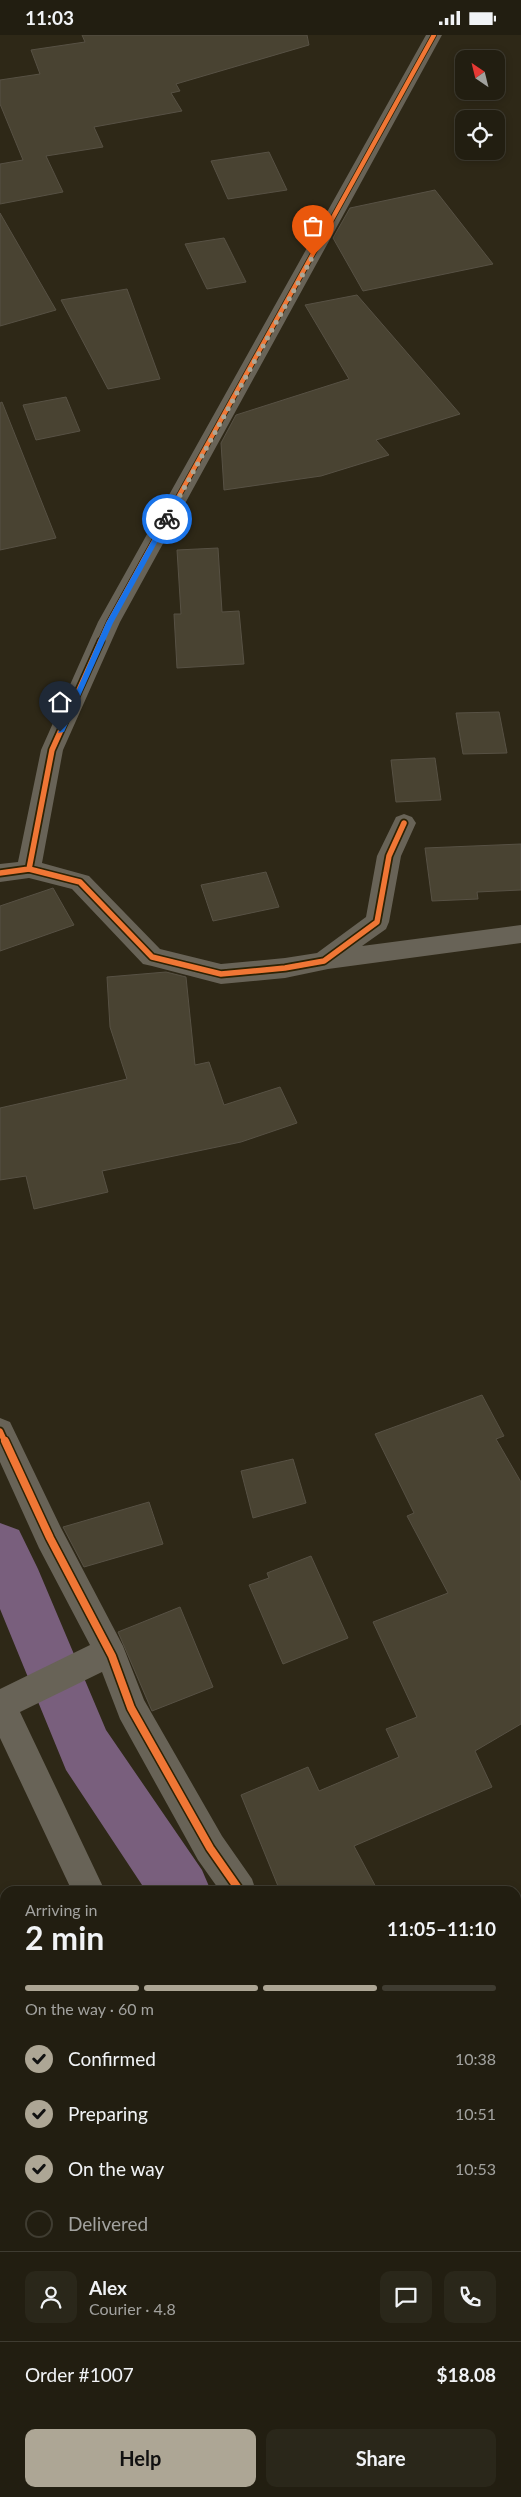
<!DOCTYPE html>
<html lang="en">
<head>
<meta charset="utf-8">
<style>
  body { margin:0; font-family:Lato,sans-serif; background:#2a271a; color:#f1f3f6; height:100vh; display:flex; flex-direction:column; font-size:19px; white-space:nowrap }
  * { box-sizing:border-box; margin:0 }
  p { font-size:16px; color:#a2a29f }
  .icon { flex:none; width:28px; height:28px; fill:none; stroke:currentColor; stroke-width:2; stroke-linecap:round; stroke-linejoin:round }
  .map { position:relative; flex:1; overflow:hidden }
  .details { position:absolute; left:0px; top:1851px; width:521px; height:611px; display:flex; flex-direction:column; background:#221e11; border-radius:15px 15px 0 0; box-shadow:0 2px 8px #0003,0 0 0 1px #3f3c31 }
  .details>* { flex:none }
  .needle { width:32px; rotate:325deg }
  .fabs { position:absolute; left:455px; top:15px; display:grid; gap:10px }
  .fabs a { display:grid; place-items:center; width:50px; height:50px; border-radius:10px; background:#221e11; box-shadow:0 2px 8px #0003,0 0 0 1px #3f3c31; font-size:25px }
  .pin { position:absolute; display:grid; place-items:center; width:42px; height:42px; color:#fff; margin:-51px -21px; border-radius:50% 50% 50% 0; rotate:-45deg; box-shadow:0 0 5px #0007 }
  .pin .icon { rotate:45deg }
  .courier { position:absolute; display:grid; place-items:center; width:50px; height:50px; margin:-25px; border:4px solid #1a73e8; border-radius:50%; background:#fff; color:#222; box-shadow:0 1px 6px #0007 }
  .overview em { font-style:normal; font-weight:700 }
  .overview div { display:flex; flex-direction:column-reverse }
  .overview { display:flex; align-items:center; justify-content:space-between; height:85px; padding:0 25px }
  h1 { font-size:32px; font-weight:700; line-height:38px }
  .bar { display:grid; grid-template-columns:repeat(4,1fr); gap:8px 5px; align-content:center; height:60px; padding:0 25px }
  .bar i { height:6px; border-radius:4px; background:#3f3c31 }
  .bar .on { background:#ada695 }
  .bar p { grid-column:span 4 }
  .line { display:flex; align-items:center; gap:12px; padding:0 25px; border-top:1px solid #3f3c31 }
  .line div { flex:1 }
  .round { display:grid; place-items:center; flex:none; width:52px; height:52px; border-radius:10px; background:#2a271a }
  ol { padding:0 25px; list-style:none }
  li { display:flex; align-items:center; gap:15px; height:55px }
  li p { margin-inline-start:auto }
  li .icon { padding:5px; border-radius:50%; background:#ada695; color:#111; stroke-width:4 }
  li:last-child { color:#a2a29f }
  li i { width:28px; height:28px; border:2px solid #3f3c31; border-radius:50% }
  .button { display:flex; gap:10px; margin-top:auto; padding:10px 25px }
  .button a { flex:1; height:58px; border-radius:10px; background:#ada695; color:#111; font-size:20px; font-weight:700; line-height:58px; text-align:center }
  .button a+a { background:#2a271a; color:#f1f3f6 }
  .status { display:flex; justify-content:space-between; align-items:center; height:35px; padding:0 25px; background:#221e11; direction:ltr }
  .status svg { height:14px; fill:currentColor }
  .map>svg:first-child { display:block }
  .lines { fill:none; stroke-linecap:round; stroke-linejoin:round }
  .canal { fill:#795f7d; fill-rule:evenodd }
  .building { fill:#494332; stroke:#575144 }
  .minor { fill:#686357; fill-rule:evenodd }
  .cycleway-far2-casing { stroke:#2d2204; stroke-width:6 }
  .cycleway-far1-casing { stroke:#2d2204; stroke-width:9 }
  .cycleway-casing { stroke:#2d2204; stroke-width:11 }
  .cycleway-far2 { stroke:#f07635; stroke-width:4.5 }
  .cycleway-far1 { stroke:#f07635; stroke-width:5.5 }
  .cycleway { stroke:#f07635; stroke-width:8 }
  .route { fill:#1a73e8 }
  .done { stroke:#ada695; stroke-width:5; stroke-dasharray:0 9 }
</style>
</head>
<body>
<div class="status"><b>11:03</b><svg viewBox="0 0 49 12"><path d="M0 12V9h3v3zM5 12V6h3v6zM10 12V3h3v9zM15 12V0h3v12zM26 1h20v11H26zM47 4h2v5h-2z"/></svg></div>
<div class="map">
<svg width="521" height="2462" viewBox="0 0 521 2462">
  <rect width="100%" height="100%" fill="#2e2817"/>
  <g class="lines">
    <g class="canal">
      <path d="M 0,1488 L 19,1495 L 38,1534 L 106,1695 L 202,1835 L 211,1856 L 146,1856 L 66,1735 L 0,1574 Z"/>
      <path d="M 516,2166 L 521,2168 L 521,2235 L 516,2233 Z"/>
    </g>
  </g>
  <g class="building">
    <path d="M 82,0 L 307,0 L 309,10 L 176,49 L 180,56 L 171,58 L 182,76 L 94,92 L 103,112 L 46,121 L 63,157 L 0,169 L 0,129 L 23,125 L 0,69 L 0,45 L 40,39 L 31,15 L 85,7 Z"/>
    <path d="M 269,117 L 287,155 L 228,164 L 211,126 Z"/>
    <path d="M 435,155 L 493,229 L 363,256 L 333,203 L 350,173 Z"/>
    <path d="M 0,178 L 56,275 L 0,291 Z"/>
    <path d="M 224,203 L 246,247 L 207,254 L 185,209 Z"/>
    <path d="M 127,254 L 160,344 L 108,354 L 61,265 Z"/>
    <path d="M 357,260 L 460,379 L 376,405 L 389,420 L 321,441 L 224,455 L 221,408 L 236,380 L 349,344 L 305,270 Z"/>
    <path d="M 66,362 L 80,396 L 36,405 L 23,370 Z"/>
    <path d="M 2,367 L 56,503 L 0,515 L 0,368 Z"/>
    <path d="M 218,513 L 222,577 L 239,576 L 244,629 L 177,633 L 174,579 L 181,579 L 177,515 Z"/>
    <path d="M 499,677 L 507,718 L 463,719 L 456,678 Z"/>
    <path d="M 435,723 L 441,765 L 396,767 L 391,725 Z"/>
    <path d="M 521,809 L 521,855 L 477,857 L 478,864 L 432,866 L 425,813 Z"/>
    <path d="M 266,837 L 279,872 L 213,886 L 201,850 Z"/>
    <path d="M 53,853 L 74,890 L 0,916 L 0,871 Z"/>
    <path d="M 166,937 L 186,942 L 195,1030 L 209,1027 L 224,1070 L 280,1052 L 297,1088 L 241,1107 L 102,1136 L 108,1157 L 34,1174 L 26,1141 L 0,1145 L 0,1073 L 127,1044 L 110,992 L 107,942 Z"/>
    <path d="M 482,1360 L 504,1401 L 496,1404 L 521,1447 L 521,1689 L 475,1716 L 492,1752 L 354,1811 L 378,1856 L 280,1856 L 241,1760 L 308,1732 L 319,1756 L 399,1722 L 386,1694 L 417,1682 L 373,1587 L 448,1558 L 407,1481 L 414,1478 L 375,1399 Z"/>
    <path d="M 293,1424 L 306,1468 L 253,1483 L 241,1436 Z"/>
    <path d="M 149,1467 L 163,1509 L 84,1532 L 63,1492 Z"/>
    <path d="M 311,1521 L 348,1603 L 283,1629 L 249,1550 L 269,1543 L 267,1538 Z"/>
    <path d="M 180,1572 L 213,1652 L 152,1676 L 118,1597 Z"/>
  </g>
  <g class="lines">
    <g class="minor">
      <path d="M 426,0 L 442,0 L 120,587 L 63,715 L 42,828 L 89,841 L 160,914 L 221,929 L 285,923 L 317,918 L 366,882 L 377,821 L 396,782 L 404,779 L 412,782 L 416,788 L 401,821 L 389,887 L 386,894 L 362,911 L 521,890 L 521,908 L 328,934 L 285,943 L 221,949 L 152,931 L 143,929 L 72,854 L 29,843 L 0,847 L 0,829 L 18,827 L 41,715 L 98,587 Z"/>
      <path d="M 0,1383 L 10,1387 L 61,1493 L 123,1611 L 144,1665 L 222,1801 L 252,1844 L 256,1856 L 220,1856 L 198,1825 L 120,1684 L 102,1637 L 20,1677 L 105,1856 L 72,1856 L 0,1703 L 0,1654 L 90,1610 L 39,1513 L 0,1427 Z"/>
      <path d="M 516,2111 L 521,2113 L 521,2150 L 516,2148 Z"/>
      <path d="M 516,2267 L 521,2269 L 521,2306 L 516,2304 Z"/>
    </g>
    <g class="cycleway-far2-casing">
      <path id="cycleway-far2" d="M 100,607 L 109,587 L 434,0"/>
    </g>
    <g class="cycleway-far1-casing">
      <g id="cycleway-far1">
        <path d="M 29,834 L 80,847 L 152,922 L 221,939 L 285,933 L 324,926 L 377,887 L 389,821 L 404,788"/>
        <path d="M 0,838 L 29,834 L 52,715 L 101,606"/>
        <path d="M 0,1396 L 5,1407"/>
      </g>
    </g>
    <g class="cycleway-casing">
      <path id="cycleway" d="M 5,1406 L 50,1503 L 112,1621 L 131,1673 L 210,1813 L 240,1856"/>
    </g>
    <use href="#cycleway-far2" class="cycleway-far2"/>
    <use href="#cycleway-far1" class="cycleway-far1"/>
    <use href="#cycleway" class="cycleway"/>
  </g>
  <path class="route" d="M 165,482 L 170,484 L 113,588 L 64,697 L 58,698 L 106,588 Z"/>
  <g class="lines">
    <path class="done" d="M 167,484 L 313,221"/>
  </g>
</svg>
<div class="fabs">
<a><svg class="needle" viewBox="-14 -14 28 28"><path d="M0-13l5 13h-10z" fill="#e53935"/><path d="M0 13l5-13h-10z" fill="#a2a29f"/></svg></a>
<a><svg class="icon" aria-label="locate" viewBox="0 0 24 24"><circle cx="12" cy="12" r="6"/><path d="M12 2v4M12 18v4M2 12h4M18 12h4"/></svg></a>
</div>
<div class="pin" style="left:313px;top:221px;background:#ea580c"><svg class="icon" aria-label="bag" viewBox="0 0 24 24"><path d="M5 8h14l-1 12H6zM9 8a3 3 0 0 1 6 0"/></svg></div>
<div class="pin" style="left:60px;top:697px;background:#1f2937"><svg class="icon" aria-label="home" viewBox="0 0 24 24"><path d="M3 11l9-7 9 7M6 9v11h12V9"/></svg></div>
<div class="courier" style="left:167px;top:484px"><svg class="icon" aria-label="bike" viewBox="0 0 24 24"><circle cx="6" cy="16" r="4"/><circle cx="18" cy="16" r="4"/><path d="M6 16l4-8h5l3 8M10 8l3 8H6M13 5h3"/></svg></div>
<section class="details">
<div class="overview"><div><h1>2 min</h1><p>Arriving in</p></div><em>11:05–11:10</em></div>
<div class="bar"><i class="on"></i><i class="on"></i><i class="on"></i><i></i><p>On the way · 60 m</p></div>
<ol>
<li><svg class="icon" aria-label="check" viewBox="0 0 24 24"><path d="M5 12l5 5 9-10"/></svg>Confirmed<p>10:38</p></li>
<li><svg class="icon" aria-label="check" viewBox="0 0 24 24"><path d="M5 12l5 5 9-10"/></svg>Preparing<p>10:51</p></li>
<li><svg class="icon" aria-label="check" viewBox="0 0 24 24"><path d="M5 12l5 5 9-10"/></svg>On the way<p>10:53</p></li>
<li><i></i>Delivered</li>
</ol>
<div class="line" style="height:90px"><a class="round"><svg class="icon" aria-label="person" viewBox="0 0 24 24"><circle cx="12" cy="8" r="4"/><path d="M4 21q1-7 8-7t8 7"/></svg></a><div><b>Alex</b><p>Courier · 4.8</p></div><a class="round"><svg class="icon" aria-label="chat" viewBox="0 0 24 24"><path d="M4 5h16v11H9l-5 4z"/></svg></a><a class="round"><svg class="icon" aria-label="phone" viewBox="0 0 24 24"><path d="M5 4h4l2 5-3 2q2 4 5 5l2-3 5 2v4C11 20 4 13 5 4z"/></svg></a></div>
<div class="line" style="height:65px"><div>Order #1007</div><b>$18.08</b></div>
<div class="button"><a>Help</a><a>Share</a></div>
</section>
</div>
</body>
</html>
